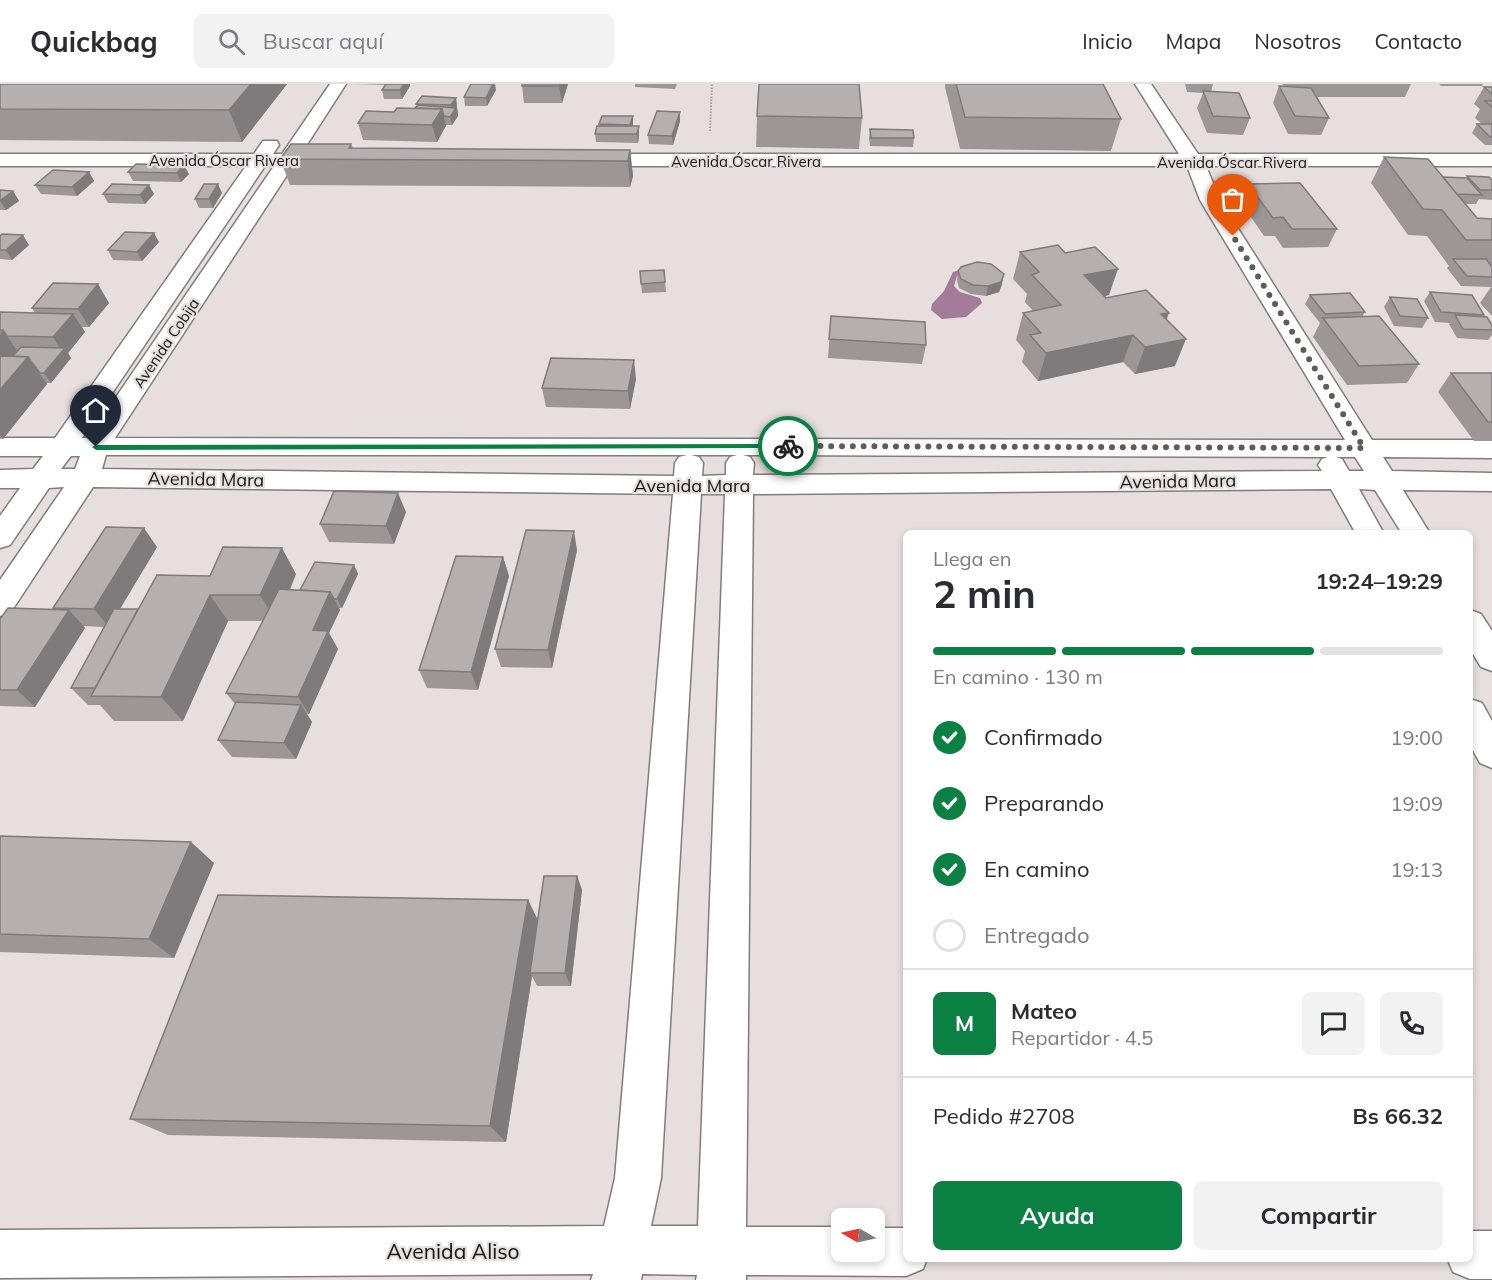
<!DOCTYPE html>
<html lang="es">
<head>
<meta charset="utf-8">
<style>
  body { margin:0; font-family:Mulish,sans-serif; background:#f2f2f3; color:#2b2b33; height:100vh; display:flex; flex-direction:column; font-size:22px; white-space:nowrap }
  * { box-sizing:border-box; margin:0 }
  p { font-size:20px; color:#7c7c81 }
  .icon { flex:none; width:33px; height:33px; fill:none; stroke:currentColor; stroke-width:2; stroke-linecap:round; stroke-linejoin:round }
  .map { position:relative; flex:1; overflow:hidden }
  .details { position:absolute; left:903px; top:446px; width:570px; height:732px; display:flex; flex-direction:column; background:#fff; border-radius:9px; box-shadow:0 3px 9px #0003 }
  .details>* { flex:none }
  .needle { width:39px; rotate:279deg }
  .fabs { position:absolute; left:831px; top:1124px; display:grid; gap:12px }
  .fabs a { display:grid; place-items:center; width:54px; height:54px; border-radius:9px; background:#fff; box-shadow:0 3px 9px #0003; font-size:30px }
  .pin { position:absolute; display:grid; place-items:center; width:51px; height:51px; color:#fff; margin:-62px -26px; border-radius:50% 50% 50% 0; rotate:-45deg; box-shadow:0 0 6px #0007 }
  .pin .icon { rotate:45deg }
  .courier { position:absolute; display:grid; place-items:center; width:60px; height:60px; margin:-30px; border:4px solid #0b8043; border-radius:50%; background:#fff; color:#222; box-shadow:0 2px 8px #0007 }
  .headline em { font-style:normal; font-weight:700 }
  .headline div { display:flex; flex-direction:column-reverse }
  .headline { display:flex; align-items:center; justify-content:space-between; height:102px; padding:0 30px }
  h1 { font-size:39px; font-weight:700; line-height:45px }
  .bar { display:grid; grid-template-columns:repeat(4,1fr); gap:9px 6px; align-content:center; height:72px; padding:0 30px }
  .bar i { height:8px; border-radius:4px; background:#e1e1e2 }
  .bar .selected { background:#0b8043 }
  .bar p { grid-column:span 4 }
  .line { display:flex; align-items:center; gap:15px; padding:0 30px; border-top:2px solid #e1e1e2 }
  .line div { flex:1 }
  .round { display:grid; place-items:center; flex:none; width:63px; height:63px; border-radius:9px; background:#f2f2f3 }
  ol { padding:0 30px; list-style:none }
  li { display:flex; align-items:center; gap:18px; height:66px }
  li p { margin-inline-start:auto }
  li .icon { padding:6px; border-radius:50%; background:#0b8043; color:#fff; stroke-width:4 }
  li:last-child { color:#7c7c81 }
  li i { width:33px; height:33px; border:3px solid #e1e1e2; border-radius:50% }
  .button { display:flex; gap:12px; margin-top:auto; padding:12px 30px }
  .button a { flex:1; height:69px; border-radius:9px; background:#0b8043; color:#fff; font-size:24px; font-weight:700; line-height:69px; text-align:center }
  .button a+a { background:#f2f2f3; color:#2b2b33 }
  header { display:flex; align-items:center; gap:36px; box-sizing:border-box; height:84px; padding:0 30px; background:#fff; border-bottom:2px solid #e1e1e2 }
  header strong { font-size:28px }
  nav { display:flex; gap:33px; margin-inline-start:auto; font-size:21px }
  .search { width:420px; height:54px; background:#f2f2f3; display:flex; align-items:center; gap:15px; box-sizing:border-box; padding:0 21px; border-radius:9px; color:#7c7c81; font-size:22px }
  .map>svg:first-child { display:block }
  .water { fill:#a57b9a }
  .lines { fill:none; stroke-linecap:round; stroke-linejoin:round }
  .street-casing { stroke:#827d7b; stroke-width:3 }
  .path { stroke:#a7a2a1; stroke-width:2; stroke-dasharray:1.5 1.5; stroke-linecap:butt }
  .street { fill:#fff; fill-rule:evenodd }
  .wall { fill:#9d9697 }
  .shaded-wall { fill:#7f7a7b }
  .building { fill:#b6afb0; stroke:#7f7a7b; stroke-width:1.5 }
  .route { fill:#0b8043 }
  .done { stroke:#5f5b5a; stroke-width:6; stroke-dasharray:0 10.8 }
  .labels { text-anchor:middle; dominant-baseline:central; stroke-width:4.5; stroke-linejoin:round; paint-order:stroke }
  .far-street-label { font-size:15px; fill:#161414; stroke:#e6dfdd }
  .street-label { font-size:18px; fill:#161414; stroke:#e6dfdd }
  .near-street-label { font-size:21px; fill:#161414; stroke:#e6dfdd }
</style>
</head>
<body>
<header>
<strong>Quickbag</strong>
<div class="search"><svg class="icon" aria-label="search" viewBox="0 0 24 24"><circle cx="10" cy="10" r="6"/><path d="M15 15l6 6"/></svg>Buscar aquí</div>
<nav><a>Inicio</a><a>Mapa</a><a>Nosotros</a><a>Contacto</a></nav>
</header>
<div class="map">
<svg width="1492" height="1196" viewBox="0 0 1492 1196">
  <rect width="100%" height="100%" fill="#e6dfdd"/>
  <path class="water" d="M 960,186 L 968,186 L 957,192 L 954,202 L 960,208 L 980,214 L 982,219 L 966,233 L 942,235 L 931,226 L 932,220 L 944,207 L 953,188 Z"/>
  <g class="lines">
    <g class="street-casing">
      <g id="street">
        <path d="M 330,0 L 346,0 L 301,70 L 333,72 L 335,76 L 333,80 L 293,82 L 115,354 L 1345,356 L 1200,116 L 1187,82 L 588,82 L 581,80 L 579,76 L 581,72 L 588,70 L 1179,70 L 1135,0 L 1151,0 L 1198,70 L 1492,70 L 1492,82 L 1206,82 L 1220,116 L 1372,356 L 1492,356 L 1492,374 L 1383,373 L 1392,387 L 1492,389 L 1492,407 L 1403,406 L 1429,448 L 1401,448 L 1375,406 L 1359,405 L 1383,448 L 1355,448 L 1331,405 L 753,410 L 746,1143 L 842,1143 L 842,1167 L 874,1167 L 874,1144 L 906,1144 L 906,1174 L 927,1174 L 923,1185 L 906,1192 L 746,1191 L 746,1196 L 696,1196 L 697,1191 L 642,1190 L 641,1196 L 591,1196 L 593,1190 L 0,1194 L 0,1146 L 604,1142 L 615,1094 L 673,410 L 93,403 L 11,528 L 0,532 L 0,496 L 64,403 L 49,404 L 10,461 L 0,464 L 0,432 L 20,404 L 0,404 L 0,386 L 33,385 L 43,372 L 0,372 L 0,354 L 55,354 L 246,82 L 0,82 L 0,70 L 254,70 L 263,57 L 277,57 L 279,61 L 273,70 L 282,70 ZM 265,82 L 274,82 L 88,354 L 82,354 ZM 106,371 L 687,371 L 679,373 L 675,379 L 674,392 L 102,385 ZM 691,371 L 737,371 L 730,373 L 726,379 L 726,391 L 702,392 L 703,379 L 699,373 ZM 743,371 L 1328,373 L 1322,375 L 1318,381 L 1322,387 L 753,391 L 754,379 L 750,373 ZM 71,372 L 80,372 L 75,385 L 61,385 ZM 1336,373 L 1355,373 L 1364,387 L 1349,387 L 1342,375 ZM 701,410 L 725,410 L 698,1142 L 651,1142 L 661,1094 Z"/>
        <path d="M 1470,526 L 1481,530 L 1492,547 L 1492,587 L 1481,583 L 1470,565 Z"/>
        <path d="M 1470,615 L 1482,619 L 1492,637 L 1492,684 L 1480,679 L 1470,661 Z"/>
        <path d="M 1470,1147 L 1492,1147 L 1492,1195 L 1470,1195 L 1453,1188 L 1447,1174 L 1470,1174 Z"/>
      </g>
    </g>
    <path class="path" d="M 710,47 L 712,0"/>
    <use href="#street" class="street"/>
  </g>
  <g class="wall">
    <path d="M 0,0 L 287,0 L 242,58 L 0,56 Z"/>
    <path d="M 356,0 L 410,0 L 410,2 L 402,15 L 384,15 L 382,6 L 385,1 Z"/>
    <path d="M 522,0 L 568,0 L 562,19 L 524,19 L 522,2 Z"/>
    <path d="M 635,0 L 677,0 L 675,5 L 635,3 Z"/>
    <path d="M 945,0 L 1103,0 L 1121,35 L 1111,67 L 960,65 L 945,3 Z"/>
    <path d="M 1185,0 L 1213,0 L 1211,8 L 1250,34 L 1243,51 L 1207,49 L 1197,24 L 1203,9 L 1187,8 Z"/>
    <path d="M 1282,0 L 1411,0 L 1405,13 L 1317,13 L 1329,34 L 1321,51 L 1288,50 L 1273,19 L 1279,2 L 1284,2 Z"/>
    <path d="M 1439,0 L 1483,0 L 1482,2 L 1441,2 Z"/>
    <path d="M 1484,3 L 1492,3 L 1492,61 L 1485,61 L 1472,49 L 1477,40 L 1482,40 L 1475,34 L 1480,25 L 1474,20 Z"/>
    <path d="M 496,6 L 487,22 L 465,22 L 464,13 Z"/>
    <path d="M 456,14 L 458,32 L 452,41 L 446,41 L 437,58 L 363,56 L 358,39 L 394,28 L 415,24 L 417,22 L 416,20 Z"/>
    <path d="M 602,32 L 633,41 L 633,42 L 639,51 L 638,59 L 596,58 L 595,50 L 599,42 L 599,40 Z"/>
    <path d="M 757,32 L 862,34 L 859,65 L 756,63 Z"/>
    <path d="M 680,37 L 673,61 L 649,60 L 648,51 Z"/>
    <path d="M 870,45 L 914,54 L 913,63 L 870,62 L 869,54 Z"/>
    <path d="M 351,60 L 353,64 L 630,66 L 633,92 L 630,103 L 290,101 L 280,75 Z"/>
    <path d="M 1384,73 L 1443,93 L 1466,94 L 1467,92 L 1492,96 L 1492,116 L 1479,115 L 1476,120 L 1465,120 L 1477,134 L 1492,135 L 1492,232 L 1480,219 L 1491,203 L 1461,202 L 1447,184 L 1449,182 L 1427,152 L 1408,151 L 1371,99 Z"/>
    <path d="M 136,80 L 189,90 L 181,98 L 133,97 L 128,88 Z"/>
    <path d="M 89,88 L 94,97 L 77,112 L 41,110 L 35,101 Z"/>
    <path d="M 1248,100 L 1337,145 L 1328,163 L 1283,164 L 1275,152 L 1264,152 L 1240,117 Z"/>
    <path d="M 0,106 L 13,107 L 19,117 L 6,126 L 0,126 Z"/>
    <path d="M 222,109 L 213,124 L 199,124 L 195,115 Z"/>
    <path d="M 103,110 L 154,110 L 145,120 L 108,119 Z"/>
    <path d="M 0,152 L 29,161 L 12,176 L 0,175 Z"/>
    <path d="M 159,158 L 142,177 L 113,176 L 108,166 Z"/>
    <path d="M 1020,168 L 1109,211 L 1105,212 L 1106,214 L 1167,236 L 1175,282 L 1135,290 L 1123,278 L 1038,297 L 1022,278 L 1025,267 L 1016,256 L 1023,229 L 1033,227 L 1025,218 L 1027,210 L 1013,195 Z"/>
    <path d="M 664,186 L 666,208 L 642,209 L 640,187 Z"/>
    <path d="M 958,187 L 1002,200 L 999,208 L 986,212 L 971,210 L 959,204 L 957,196 Z"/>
    <path d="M 1430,208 L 1484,231 L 1483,233 L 1492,241 L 1492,251 L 1488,256 L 1457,254 L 1449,240 L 1450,239 L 1435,238 L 1424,217 Z"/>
    <path d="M 1310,211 L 1365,228 L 1362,233 L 1419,280 L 1407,299 L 1347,301 L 1313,253 L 1320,239 L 1305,220 Z"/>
    <path d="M 1390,213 L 1428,234 L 1422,244 L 1394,242 L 1384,223 Z"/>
    <path d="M 109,219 L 89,243 L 82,243 L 85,248 L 68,269 L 71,274 L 51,299 L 47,299 L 47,300 L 3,355 L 0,355 L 0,228 L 35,229 L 32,224 Z"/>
    <path d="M 831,232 L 926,261 L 922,280 L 828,274 Z"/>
    <path d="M 1451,289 L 1492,289 L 1492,357 L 1474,357 L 1438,308 Z"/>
    <path d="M 636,295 L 630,325 L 546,323 L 542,304 Z"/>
    <path d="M 406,428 L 394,460 L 329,458 L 320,440 Z"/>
    <path d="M 157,463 L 120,525 L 138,525 L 210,492 L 296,490 L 290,506 L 300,506 L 354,481 L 358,490 L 342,524 L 339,524 L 340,526 L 329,549 L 338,565 L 309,630 L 307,630 L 312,638 L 296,675 L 232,673 L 218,656 L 235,620 L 226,609 L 263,537 L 228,537 L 183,637 L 114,637 L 100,621 L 88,621 L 71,604 L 104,543 L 83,542 L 85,544 L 35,623 L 0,622 L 0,535 L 55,526 L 53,524 Z"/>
    <path d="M 577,466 L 552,584 L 501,583 L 495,565 Z"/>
    <path d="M 503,473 L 509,492 L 478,606 L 427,604 L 419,586 Z"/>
    <path d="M 0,752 L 214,779 L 174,874 L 0,868 Z"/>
    <path d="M 577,792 L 582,806 L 571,902 L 537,902 L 532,892 L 506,1058 L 168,1051 L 130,1035 L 528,816 L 538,836 Z"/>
  </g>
  <g class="shaded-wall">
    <path d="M 251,0 L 287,0 L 242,58 L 229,26 Z"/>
    <path d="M 404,0 L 410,0 L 410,2 L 402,15 L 400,6 Z"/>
    <path d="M 493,0 L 495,0 L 496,6 L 487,22 L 486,14 Z"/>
    <path d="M 560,0 L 568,0 L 562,19 L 559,2 Z"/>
    <path d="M 456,14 L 458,32 L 452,41 L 450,33 L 453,29 L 451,21 Z"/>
    <path d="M 442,25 L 446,42 L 437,58 L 432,41 Z"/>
    <path d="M 680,28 L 680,37 L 673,61 L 672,52 Z"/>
    <path d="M 633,32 L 633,41 L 631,49 L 630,41 Z"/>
    <path d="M 639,42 L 639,51 L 638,59 L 637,50 Z"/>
    <path d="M 630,66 L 633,92 L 630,103 L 628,77 Z"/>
    <path d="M 184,81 L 189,90 L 181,98 L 177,89 Z"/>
    <path d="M 89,88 L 94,97 L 77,112 L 72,103 Z"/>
    <path d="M 218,100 L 222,109 L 213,124 L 209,115 Z"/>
    <path d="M 149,101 L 154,110 L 145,120 L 140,111 Z"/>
    <path d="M 13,107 L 19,117 L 6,126 L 0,117 Z"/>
    <path d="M 154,149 L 159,158 L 142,177 L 137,168 Z"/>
    <path d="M 23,151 L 29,161 L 12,176 L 6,166 Z"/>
    <path d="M 1118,185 L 1109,211 L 1075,218 L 1084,191 Z"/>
    <path d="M 1004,190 L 1002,200 L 999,208 L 986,212 L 988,202 Z"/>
    <path d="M 98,200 L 109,219 L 89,243 L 78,225 Z"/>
    <path d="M 1169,229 L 1159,256 L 1161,230 Z"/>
    <path d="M 73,230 L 85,248 L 68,269 L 71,274 L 51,299 L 44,289 L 62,268 L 53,253 Z"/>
    <path d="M 3,246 L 22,274 L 0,288 L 0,250 Z"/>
    <path d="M 1133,251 L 1123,278 L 1038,297 L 1046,269 Z"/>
    <path d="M 1186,255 L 1175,282 L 1135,290 L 1145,263 Z"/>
    <path d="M 28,273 L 47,300 L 3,355 L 0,351 L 0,306 Z"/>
    <path d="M 634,276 L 636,295 L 630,325 L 628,307 Z"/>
    <path d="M 398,409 L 406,428 L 394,460 L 386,442 Z"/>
    <path d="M 144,444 L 157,463 L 109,543 L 94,525 Z"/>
    <path d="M 574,447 L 577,466 L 552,584 L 548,566 Z"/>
    <path d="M 282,464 L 296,490 L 276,537 L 260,511 Z"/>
    <path d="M 503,473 L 509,492 L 478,606 L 471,588 Z"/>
    <path d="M 354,481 L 358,490 L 342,524 L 337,515 Z"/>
    <path d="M 330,508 L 340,526 L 329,549 L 338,565 L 309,630 L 298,613 L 313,546 Z"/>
    <path d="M 210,511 L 228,537 L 183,637 L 161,613 Z"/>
    <path d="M 69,526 L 85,544 L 35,623 L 17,606 Z"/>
    <path d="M 301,621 L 312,638 L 296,675 L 284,659 Z"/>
    <path d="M 191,758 L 214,779 L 174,874 L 149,855 Z"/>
    <path d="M 577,792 L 582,806 L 571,902 L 565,889 Z"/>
    <path d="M 528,816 L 540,841 L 530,889 L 532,892 L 506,1058 L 490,1042 Z"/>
  </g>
  <g class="building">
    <path d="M 0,0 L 251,0 L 229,26 L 0,25 Z"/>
    <path d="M 386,0 L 404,0 L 400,6 L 382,6 Z"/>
    <path d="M 471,0 L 493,0 L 486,14 L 464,13 Z"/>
    <path d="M 522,0 L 560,0 L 559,2 L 522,2 Z"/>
    <path d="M 759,0 L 859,0 L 862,34 L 757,32 Z"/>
    <path d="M 956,0 L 1103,0 L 1121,35 L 965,33 Z"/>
    <path d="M 1279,2 L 1311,4 L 1329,34 L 1295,32 Z"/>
    <path d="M 1484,3 L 1492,3 L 1492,10 Z"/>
    <path d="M 1203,7 L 1239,9 L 1250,34 L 1213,32 Z"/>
    <path d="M 422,12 L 456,14 L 451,21 L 416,20 Z"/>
    <path d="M 1485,17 L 1492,17 L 1492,23 Z"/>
    <path d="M 418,21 L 456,24 L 450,33 L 444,32 L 442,25 L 415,24 Z"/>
    <path d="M 397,24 L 442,25 L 432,41 L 358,39 L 366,27 L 394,28 Z"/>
    <path d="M 657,27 L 680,28 L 672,52 L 648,51 Z"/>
    <path d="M 602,32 L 633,32 L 630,41 L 599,40 Z"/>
    <path d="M 1477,40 L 1492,40 L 1492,53 L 1490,53 Z"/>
    <path d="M 597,42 L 639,42 L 637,50 L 595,50 Z"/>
    <path d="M 870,45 L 913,46 L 914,54 L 871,54 Z"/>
    <path d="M 291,60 L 351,60 L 349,64 L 630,66 L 628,77 L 280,75 Z"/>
    <path d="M 1384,73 L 1428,75 L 1477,134 L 1492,135 L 1492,156 L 1466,156 L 1442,126 L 1423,125 Z"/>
    <path d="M 136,80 L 184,81 L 177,89 L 128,88 Z"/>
    <path d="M 53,86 L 89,88 L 72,103 L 35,101 Z"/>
    <path d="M 1467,92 L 1489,93 L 1492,96 L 1492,106 L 1480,106 Z"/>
    <path d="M 1443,93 L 1467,94 L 1482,111 L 1457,110 Z"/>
    <path d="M 1300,99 L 1337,145 L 1292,145 L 1283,133 L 1273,134 L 1248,100 Z"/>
    <path d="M 112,100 L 149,101 L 140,111 L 103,110 Z"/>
    <path d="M 204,100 L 218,100 L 209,115 L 195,115 Z"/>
    <path d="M 0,106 L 13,107 L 0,117 Z"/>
    <path d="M 125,148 L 154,149 L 137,168 L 108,166 Z"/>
    <path d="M 2,150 L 23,151 L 6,166 L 0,166 L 0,152 Z"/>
    <path d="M 1058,161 L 1065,169 L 1095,163 L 1118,185 L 1084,191 L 1106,214 L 1146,206 L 1169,229 L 1161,230 L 1186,255 L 1145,263 L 1133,251 L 1046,269 L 1030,251 L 1041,249 L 1023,229 L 1061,221 L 1032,191 L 1039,188 L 1020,168 Z"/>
    <path d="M 1453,175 L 1486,175 L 1492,183 L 1492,193 L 1467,192 Z"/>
    <path d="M 977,178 L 991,180 L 1004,190 L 1001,198 L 988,202 L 973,201 L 961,195 L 958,187 L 961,183 Z"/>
    <path d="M 664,186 L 665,198 L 641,200 L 640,187 Z"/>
    <path d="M 53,199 L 98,200 L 78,225 L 32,224 Z"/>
    <path d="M 1430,208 L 1472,211 L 1484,231 L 1441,228 Z"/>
    <path d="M 1350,209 L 1365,228 L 1325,230 L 1310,211 Z"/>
    <path d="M 1390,213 L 1417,215 L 1428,234 L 1400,232 Z"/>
    <path d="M 0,228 L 73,230 L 53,253 L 7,252 L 3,246 L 0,246 Z"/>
    <path d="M 1455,231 L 1487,233 L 1492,241 L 1492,246 L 1463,245 Z"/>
    <path d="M 831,232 L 925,238 L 926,261 L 829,255 Z"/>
    <path d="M 1379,232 L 1419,280 L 1359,282 L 1323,234 Z"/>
    <path d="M 21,263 L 65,264 L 44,289 L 40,289 L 28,273 L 13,272 Z"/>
    <path d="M 0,272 L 28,273 L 0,306 Z"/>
    <path d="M 551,274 L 634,276 L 628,307 L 542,304 Z"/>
    <path d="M 1451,289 L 1492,289 L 1492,338 L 1488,338 Z"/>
    <path d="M 334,407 L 398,409 L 386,442 L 320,440 Z"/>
    <path d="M 106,443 L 144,444 L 94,525 L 53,524 Z"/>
    <path d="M 526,446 L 574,447 L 548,566 L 495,565 Z"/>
    <path d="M 223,463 L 282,464 L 260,511 L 210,511 L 161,613 L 91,612 L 157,491 L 210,492 Z"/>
    <path d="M 456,472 L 503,473 L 471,588 L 419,586 Z"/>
    <path d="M 315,478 L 354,481 L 337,515 L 334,515 L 330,508 L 300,506 Z"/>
    <path d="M 279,505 L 330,508 L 313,546 L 328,547 L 298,613 L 226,609 Z"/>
    <path d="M 8,524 L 69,526 L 17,606 L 0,606 L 0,535 Z"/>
    <path d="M 114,525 L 138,525 L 95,604 L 71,604 Z"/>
    <path d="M 236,618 L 301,621 L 284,659 L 218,656 Z"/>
    <path d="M 0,752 L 191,758 L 149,855 L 0,850 Z"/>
    <path d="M 544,792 L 577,792 L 565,889 L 530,889 Z"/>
    <path d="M 218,811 L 528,816 L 490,1042 L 130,1035 Z"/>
  </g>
  <path class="route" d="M 788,360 L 791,361 L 791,364 L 96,366 L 92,363 L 96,361 Z"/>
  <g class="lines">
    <path class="done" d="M 788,362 L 1364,364 L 1233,152"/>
  </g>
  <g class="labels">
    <g class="far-street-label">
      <text x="224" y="76">Avenida Óscar Rivera</text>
      <text x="746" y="77">Avenida Óscar Rivera</text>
      <text x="1232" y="78">Avenida Óscar Rivera</text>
      <text transform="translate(166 259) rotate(-56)">Avenida Cobija</text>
    </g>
    <g class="street-label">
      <text transform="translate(206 395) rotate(1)">Avenida Mara</text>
      <text transform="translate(1178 397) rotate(-1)">Avenida Mara</text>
      <text x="692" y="401">Avenida Mara</text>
    </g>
    <g class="near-street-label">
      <text x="453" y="1167">Avenida Aliso</text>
    </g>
  </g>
</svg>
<div class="fabs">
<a><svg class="needle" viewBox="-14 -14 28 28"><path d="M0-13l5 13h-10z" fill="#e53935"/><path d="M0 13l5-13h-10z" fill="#7c7c81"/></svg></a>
</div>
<div class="pin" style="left:1233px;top:152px;background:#ea580c"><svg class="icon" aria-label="bag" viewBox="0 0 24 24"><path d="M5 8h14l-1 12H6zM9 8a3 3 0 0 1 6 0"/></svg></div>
<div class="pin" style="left:96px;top:363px;background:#1f2937"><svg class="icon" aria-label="home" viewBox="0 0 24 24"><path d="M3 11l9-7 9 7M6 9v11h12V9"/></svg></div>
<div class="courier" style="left:788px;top:362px"><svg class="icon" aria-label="bike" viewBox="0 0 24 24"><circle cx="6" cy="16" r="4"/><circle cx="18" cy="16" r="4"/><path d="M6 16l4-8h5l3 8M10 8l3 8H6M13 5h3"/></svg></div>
<section class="details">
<div class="headline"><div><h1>2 min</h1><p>Llega en</p></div><em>19:24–19:29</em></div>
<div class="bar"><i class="selected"></i><i class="selected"></i><i class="selected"></i><i></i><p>En camino · 130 m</p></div>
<ol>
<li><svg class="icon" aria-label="check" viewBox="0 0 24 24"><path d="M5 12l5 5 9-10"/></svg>Confirmado<p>19:00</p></li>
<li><svg class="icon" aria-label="check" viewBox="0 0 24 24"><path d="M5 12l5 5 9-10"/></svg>Preparando<p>19:09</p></li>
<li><svg class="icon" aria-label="check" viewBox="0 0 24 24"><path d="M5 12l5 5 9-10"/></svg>En camino<p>19:13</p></li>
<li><i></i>Entregado</li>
</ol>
<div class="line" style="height:108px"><b class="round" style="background:#0b8043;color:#fff">M</b><div><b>Mateo</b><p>Repartidor · 4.5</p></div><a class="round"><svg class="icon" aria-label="chat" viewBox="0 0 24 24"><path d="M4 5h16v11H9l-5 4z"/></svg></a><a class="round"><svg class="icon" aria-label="phone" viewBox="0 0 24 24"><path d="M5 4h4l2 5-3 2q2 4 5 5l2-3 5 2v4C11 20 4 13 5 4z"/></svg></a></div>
<div class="line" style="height:78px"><div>Pedido #2708</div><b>Bs 66.32</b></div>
<div class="button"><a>Ayuda</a><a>Compartir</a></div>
</section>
</div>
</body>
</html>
